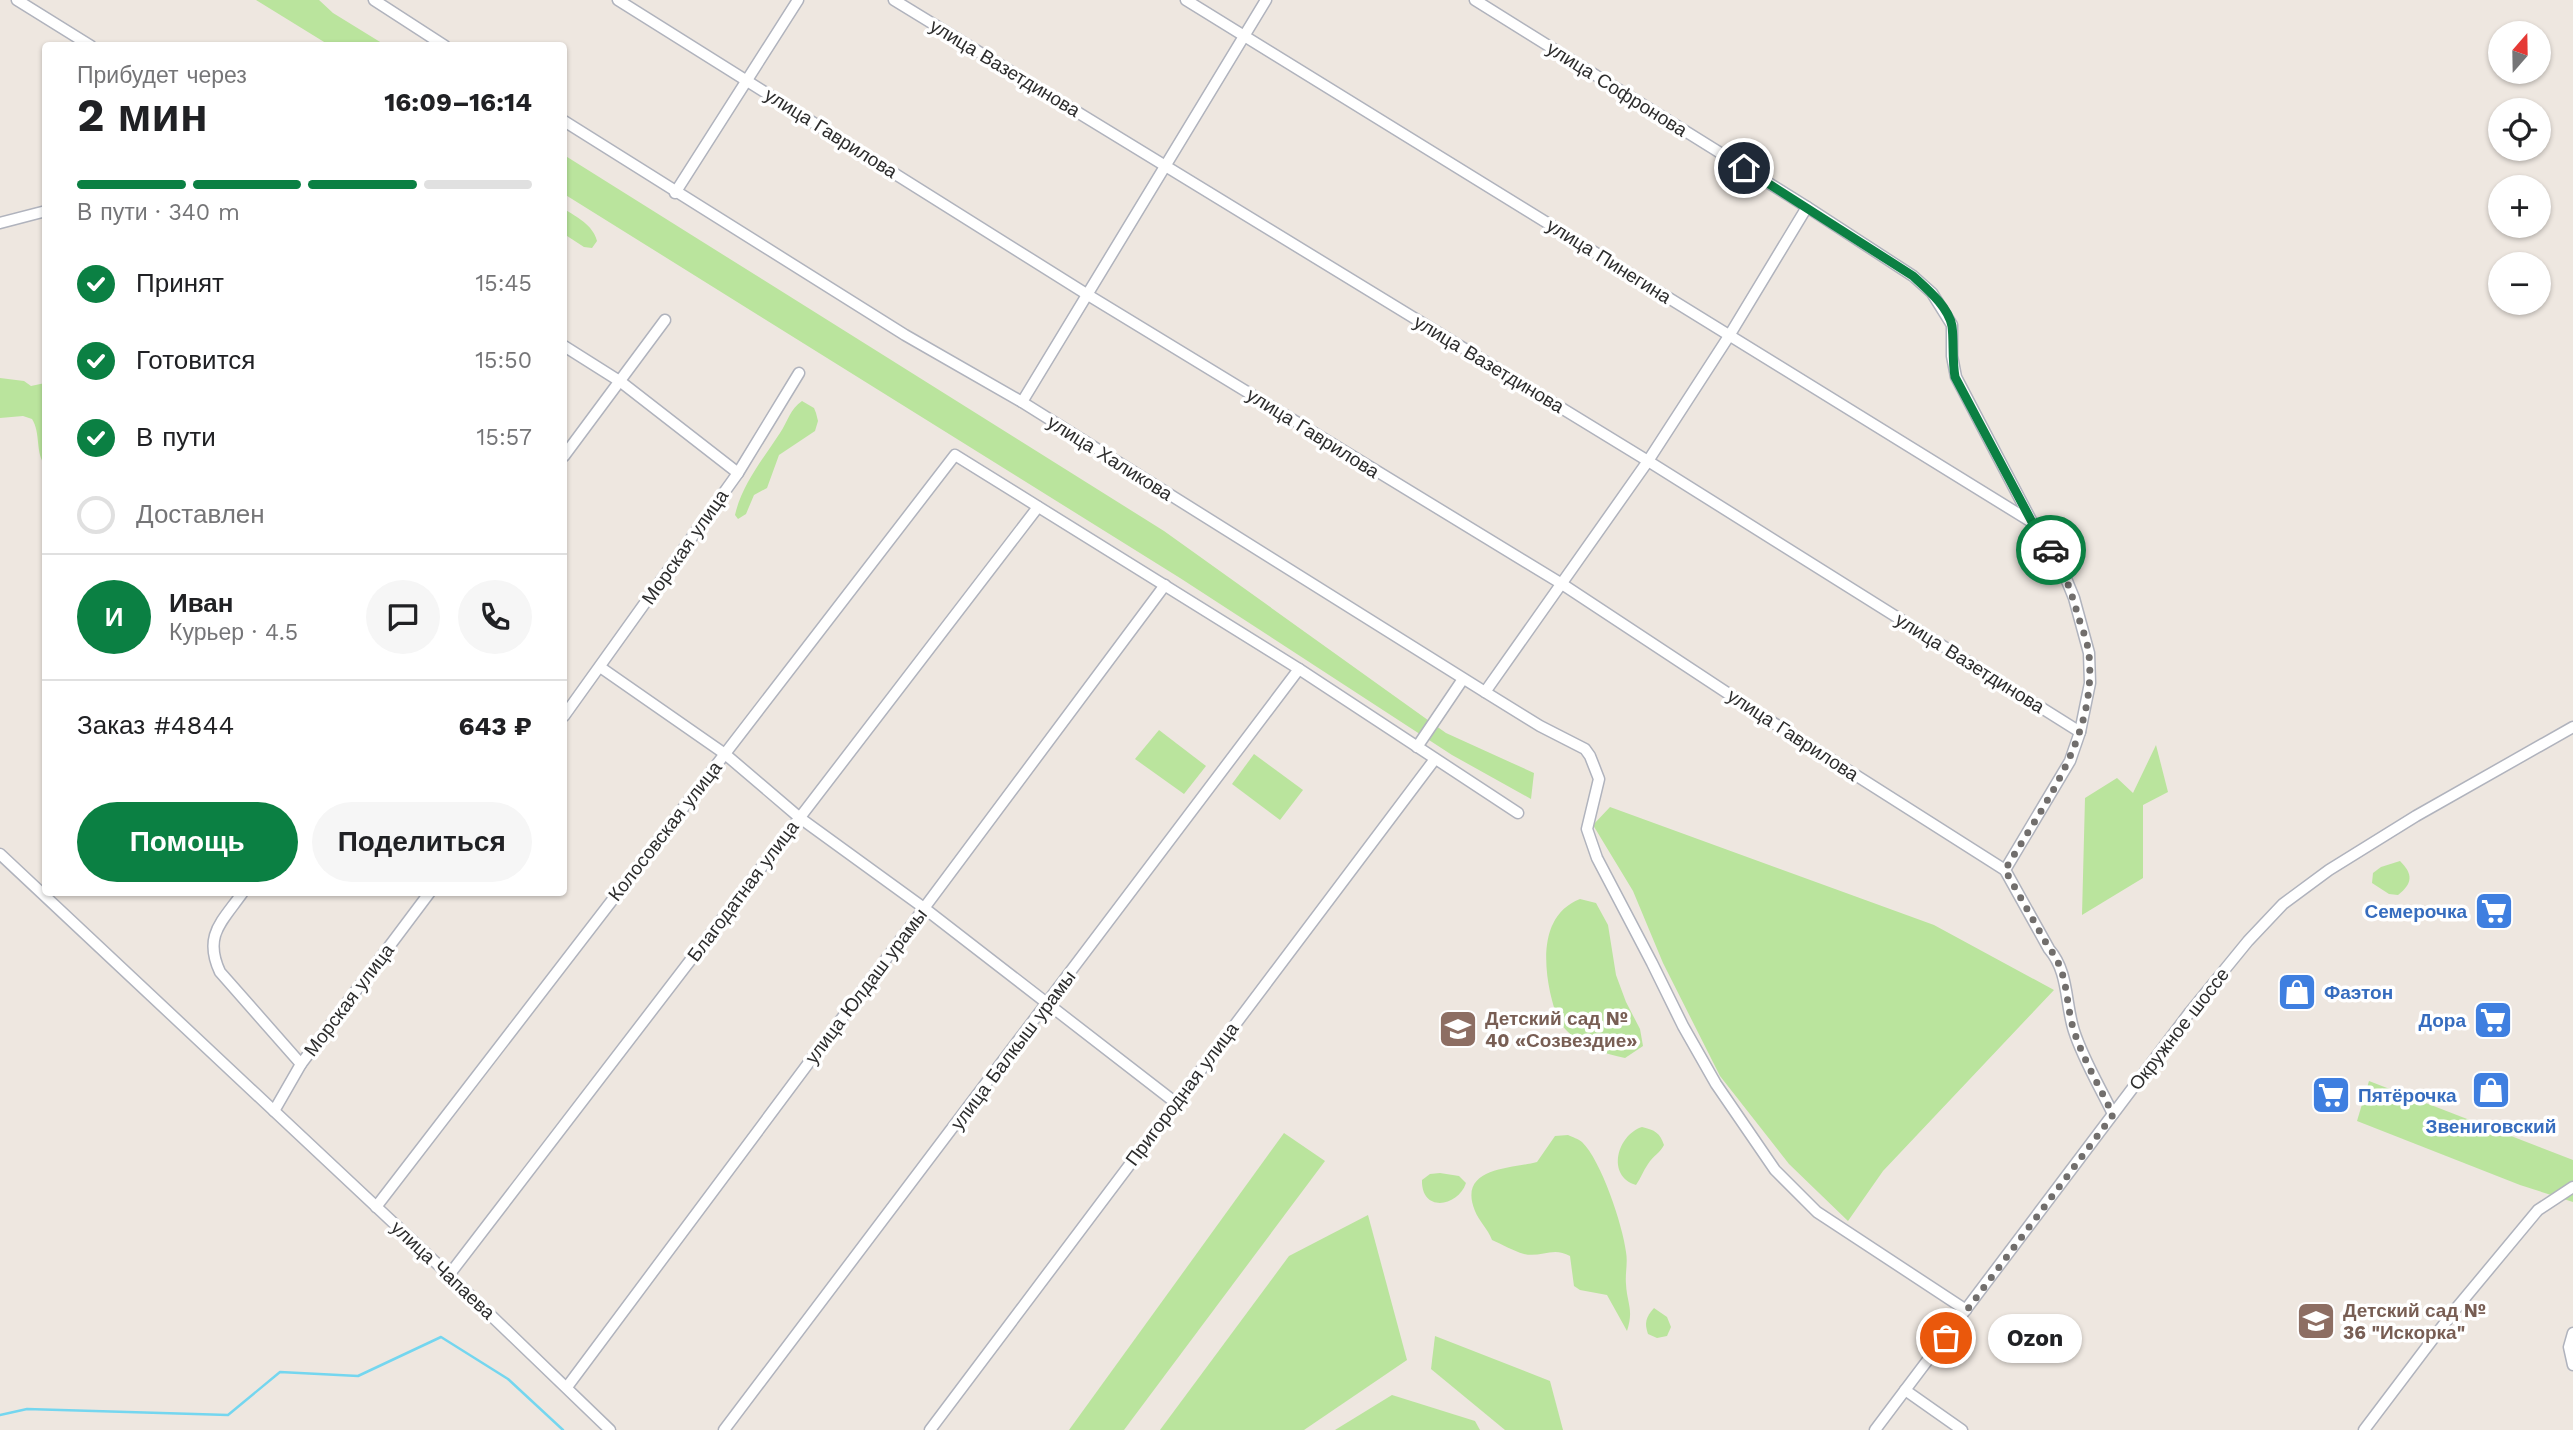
<!DOCTYPE html>
<html lang="ru">
<head>
<meta charset="utf-8">
<style>
  body { margin:0; font-family:"Work Sans",sans-serif; background:#f6f6f6; color:#202124; height:100vh; display:flex; flex-direction:column; font-size:26px; white-space:nowrap }
  * { box-sizing:border-box; margin:0 }
  p { font-size:23px; color:#757577 }
  .icon { flex:none; width:38px; height:38px; fill:none; stroke:currentColor; stroke-width:2; stroke-linecap:round; stroke-linejoin:round }
  .map { position:relative; flex:1; overflow:hidden }
  .side { position:absolute; left:42px; top:42px; width:525px; height:854px; display:flex; flex-direction:column; background:#fff; border-radius:7px; box-shadow:0 2px 5px #0004 }
  .side>* { flex:none }
  .needle { width:46px; rotate:20deg }
  .buttons { position:absolute; left:2488px; top:21px; display:grid; gap:14px }
  .buttons a { display:grid; place-items:center; width:63px; height:63px; border-radius:50%; background:#fff; box-shadow:0 2px 5px #0004; font-size:35px }
  .pin { position:absolute; display:grid; place-items:center; width:60px; height:60px; color:#fff; margin:-30px; border:4px solid #fff; border-radius:50%; box-shadow:0 2px 7px #0007 }
  .courier { position:absolute; display:grid; place-items:center; width:70px; height:70px; margin:-35px; border:5px solid #0b8043; border-radius:50%; background:#fff; color:#222; box-shadow:0 2px 9px #0007 }
  .bubble { position:absolute; height:49px; border-radius:24px; background:#fff; box-shadow:0 2px 5px #0004; font-size:23px; font-weight:700; line-height:49px; text-align:center }
  .headline em { font-style:normal; font-weight:700 }
  .headline div { display:flex; flex-direction:column-reverse }
  .headline { display:flex; align-items:center; justify-content:space-between; height:119px; padding:0 35px }
  h1 { font-size:46px; font-weight:700; line-height:52px }
  .bar { display:grid; grid-template-columns:repeat(4,1fr); gap:10px 7px; align-content:center; height:84px; padding:0 35px }
  .bar i { height:9px; border-radius:5px; background:#e0e0e0 }
  .bar .current { background:#0b8043 }
  .bar p { grid-column:span 4 }
  .line { display:flex; align-items:center; gap:18px; padding:0 35px; border-top:2px solid #e0e0e0 }
  .line div { flex:1 }
  .round { display:grid; place-items:center; flex:none; width:74px; height:74px; border-radius:37px; background:#f6f6f6 }
  ol { padding:0 35px; list-style:none }
  li { display:flex; align-items:center; gap:21px; height:77px }
  li p { margin-inline-start:auto }
  li .icon { padding:7px; border-radius:50%; background:#0b8043; color:#fff; stroke-width:4 }
  li:last-child { color:#757577 }
  li i { width:38px; height:38px; border:4px solid #e0e0e0; border-radius:50% }
  .primary-button { display:flex; gap:14px; margin-top:auto; padding:14px 35px }
  .primary-button a { flex:1; height:80px; border-radius:42px; background:#0b8043; color:#fff; font-size:28px; font-weight:700; line-height:80px; text-align:center }
  .primary-button a+a { background:#f6f6f6; color:#202124 }
  .map>svg:first-child { display:block }
  .green { fill:#bae49d }
  .lines { fill:none; stroke-linecap:round; stroke-linejoin:round }
  .stream { stroke:#74d6ef; stroke-width:2.5 }
  .minor-casing { stroke:#b0b3bd; stroke-width:13 }
  .minor { stroke:#fff; stroke-width:10 }
  .done { stroke:#716e6c; stroke-width:7; stroke-dasharray:0 12.6 }
  .route { stroke:#0b8043; stroke-width:9 }
  .labels { text-anchor:middle; dominant-baseline:central; stroke-width:7; stroke-linejoin:round; paint-order:stroke }
  .street-label { font-size:19px; fill:#2d2d2d; stroke:#fff }
  .shop-label { font-size:19px; font-weight:bold; fill:#366cbe; stroke:#fff; text-anchor:end }
  .education-label { font-size:19px; font-weight:bold; fill:#785e54; stroke:#fff; text-anchor:start }
</style>
</head>
<body>
<div class="map">
<svg width="2573" height="1430" viewBox="0 0 2573 1430">
  <rect width="100%" height="100%" fill="#eee7e0"/>
  <g class="green">
    <path d="M 256,0 L 319,0 L 333,13 L 385,45 L 329,45 Z"/>
    <path d="M 564,155 L 1164,531 L 1446,733 L 1534,773 L 1531,799 L 1452,755 L 1180,578 L 564,194 Z"/>
    <path d="M 564,209 C 577,217 593,225 597,241 L 592,248 L 584,247 L 564,234 Z"/>
    <path d="M 0,378 L 24,381 L 31,386 L 45,383 L 45,465 C 35,453 41,433 32,419 L 23,416 L 0,418 Z"/>
    <path d="M 802,401 L 814,408 L 816,413 L 818,421 L 815,431 L 779,455 L 767,488 L 754,495 L 746,514 L 738,519 L 735,515 C 742,484 763,459 780,433 C 788,421 790,409 802,401 Z"/>
    <path d="M 1159,730 L 1206,766 L 1184,794 L 1135,759 Z"/>
    <path d="M 2156,745 L 2168,792 L 2143,805 L 2143,878 L 2082,915 L 2085,798 L 2117,778 L 2133,793 Z"/>
    <path d="M 1254,754 L 1303,790 L 1280,820 L 1232,784 Z"/>
    <path d="M 1610,807 L 1934,925 L 2054,990 L 1883,1171 L 1848,1221 L 1789,1164 L 1720,1076 L 1663,963 L 1633,891 L 1593,825 Z"/>
    <path d="M 2400,861 C 2413,874 2413,883 2398,895 L 2389,894 L 2372,883 L 2373,873 L 2381,867 Z"/>
    <path d="M 1580,899 L 1596,903 L 1608,925 L 1616,975 L 1626,1002 L 1640,1029 L 1643,1046 L 1625,1058 C 1605,1054 1582,1047 1567,1031 C 1557,1021 1553,1005 1550,992 C 1543,958 1542,914 1580,899 Z"/>
    <path d="M 2369,1081 L 2573,1160 L 2573,1202 L 2520,1185 L 2357,1121 Z"/>
    <path d="M 1642,1127 C 1655,1130 1660,1133 1664,1145 C 1660,1153 1653,1156 1648,1164 C 1643,1171 1641,1178 1636,1185 C 1606,1176 1617,1135 1642,1127 Z"/>
    <path d="M 1284,1133 L 1325,1161 L 1124,1430 L 1069,1430 Z"/>
    <path d="M 1568,1135 C 1572,1137 1579,1139 1582,1142 C 1601,1160 1623,1226 1626,1252 C 1628,1263 1625,1273 1626,1284 C 1627,1304 1634,1309 1627,1331 L 1607,1295 L 1580,1290 L 1574,1286 L 1570,1256 C 1553,1246 1541,1258 1524,1254 C 1513,1251 1502,1244 1492,1240 C 1488,1229 1479,1221 1475,1211 C 1457,1167 1511,1169 1537,1162 L 1555,1136 Z"/>
    <path d="M 1440,1173 L 1459,1176 L 1466,1183 C 1458,1207 1421,1213 1422,1180 L 1430,1174 Z"/>
    <path d="M 1368,1215 L 1407,1360 L 1304,1430 L 1160,1430 L 1289,1256 Z"/>
    <path d="M 1654,1308 L 1667,1317 L 1671,1327 L 1667,1336 L 1657,1338 L 1648,1334 C 1644,1323 1646,1317 1654,1308 Z"/>
    <path d="M 1435,1336 L 1550,1381 L 1563,1430 L 1505,1430 L 1431,1369 Z"/>
    <path d="M 1392,1395 L 1475,1421 L 1480,1430 L 1335,1430 Z"/>
  </g>
  <g class="lines">
    <path class="stream" d="M 0,1415 L 27,1409 L 228,1415 L 280,1372 L 358,1376 L 441,1337 L 508,1379 L 563,1430"/>
    <g class="minor-casing">
      <g id="minor">
        <path d="M 17,0 L 91,46"/>
        <path d="M 374,0 L 445,46"/>
        <path d="M 618,0 L 1088,295 L 1562,584 L 1750,708 L 2005,870"/>
        <path d="M 894,0 L 1648,461 L 2080,732"/>
        <path d="M 1186,0 L 2030,521"/>
        <path d="M 1475,0 L 1807,207 L 1913,276 L 1932,293 L 1952,325 L 1952,356 L 1956,377 L 2032,522 L 2060,564 L 2074,598 L 2089,653 L 2090,683 L 2080,732 L 2070,761 L 2005,870 L 2049,949 C 2069,972 2065,1003 2074,1031 C 2083,1059 2100,1087 2113,1114"/>
        <path d="M 564,121 L 905,335 L 1022,402 L 1485,692 L 1540,726 L 1585,749 L 1590,756 L 1599,779 L 1587,829 L 1597,858 L 1652,963 L 1683,1026 L 1716,1084 L 1775,1170 L 1817,1212 L 1966,1310"/>
        <path d="M 675,193 L 798,0"/>
        <path d="M 0,223 L 46,211"/>
        <path d="M 564,346 L 621,382 L 738,473"/>
        <path d="M 1022,402 L 1266,0"/>
        <path d="M 564,456 L 665,320"/>
        <path d="M 600,667 L 725,754 L 800,818 L 924,908 L 1176,1103"/>
        <path d="M 1485,692 L 1648,461 L 1729,336 L 1807,207"/>
        <path d="M 564,716 L 738,473 L 799,373"/>
        <path d="M 1417,747 L 1463,679"/>
        <path d="M 0,854 L 449,1275 L 610,1430"/>
        <path d="M 243,892 C 222,922 203,935 220,972 L 301,1064"/>
        <path d="M 274,1111 L 301,1064 L 430,892"/>
        <path d="M 376,1207 L 955,455 L 1299,669 L 1518,813"/>
        <path d="M 449,1275 L 1038,507"/>
        <path d="M 2573,1333 L 2569,1347 L 2573,1365"/>
        <path d="M 567,1387 L 1165,585"/>
        <path d="M 1905,1390 L 1962,1430"/>
        <path d="M 724,1430 L 1299,669"/>
        <path d="M 930,1430 L 1435,759"/>
        <path d="M 1875,1430 L 2190,1012 L 2248,941 L 2283,904 L 2329,870 L 2416,816 L 2573,727"/>
        <path d="M 2364,1430 L 2454,1311 L 2538,1210 L 2573,1187"/>
      </g>
    </g>
    <use href="#minor" class="minor"/>
  </g>
  <g class="lines">
    <path class="done" d="M 1946,1338 L 2113,1115 C 2100,1087 2083,1059 2074,1031 C 2065,1003 2069,972 2049,948 L 2005,870 C 2044,804 2097,736 2089,655 C 2088,643 2083,631 2079,619 C 2072,595 2065,571 2051,550"/>
    <path class="route" d="M 1744,168 L 1913,276 C 1927,289 1948,306 1952,326 C 1954,342 1952,360 1955,377 L 2032,522 L 2051,550"/>
  </g>
  <defs>
    <g id="supermarket-square" transform="scale(2.0125)"><rect x="-9" y="-9" width="18" height="18" rx="4" fill="#3f7fe0" stroke="#fff"/><path d="M-6-5.5h2.5l.6 2H6L4.5 2H-2.5L-4.4-4H-6ZM-1.5 3.2a1.3 1.3 0 1 0 .1 0ZM3 3.2a1.3 1.3 0 1 0 .1 0Z" fill="#fff"/></g>
    <g id="shop-square" transform="scale(2.0125)"><rect x="-9" y="-9" width="18" height="18" rx="4" fill="#3f7fe0" stroke="#fff"/><path d="M-5-2.5h2.3a2.7 3.5 0 0 1 5.4 0H5L5.5 6h-11ZM-1.5-2.5h3a1.5 2.3 0 0 0-3 0Z" fill="#fff"/></g>
    <g id="school-square" transform="scale(2.0125)"><rect x="-9" y="-9" width="18" height="18" rx="4" fill="#8d6e63" stroke="#fff"/><path d="M0-5L7-2L0 1L-7-2ZM-4 1L0 2.5L4 1V4Q0 6-4 4Z" fill="#fff"/></g>
  </defs>
  <g fill-rule="evenodd">
    <use href="#supermarket-square" x="2494" y="911"/>
    <use href="#shop-square" x="2297" y="992"/>
    <use href="#supermarket-square" x="2493" y="1020"/>
    <use href="#school-square" x="1458" y="1029"/>
    <use href="#shop-square" x="2491" y="1090"/>
    <use href="#supermarket-square" x="2331" y="1095"/>
    <use href="#school-square" x="2316" y="1321"/>
  </g>
  <g class="labels">
    <g class="street-label">
      <text transform="translate(1005 68) rotate(31)">улица Вазетдинова</text>
      <text transform="translate(1617 89) rotate(32)">улица Софронова</text>
      <text transform="translate(831 133) rotate(32)">улица Гаврилова</text>
      <text transform="translate(1609 261) rotate(32)">улица Пинегина</text>
      <text transform="translate(1489 364) rotate(31)">улица Вазетдинова</text>
      <text transform="translate(1313 433) rotate(32)">улица Гаврилова</text>
      <text transform="translate(1110 458) rotate(32)">улица Халикова</text>
      <text transform="translate(685 547) rotate(-55)">Морская улица</text>
      <text transform="translate(1970 663) rotate(32)">улица Вазетдинова</text>
      <text transform="translate(1793 735) rotate(33)">улица Гаврилова</text>
      <text transform="translate(665 831) rotate(-52)">Колосовская улица</text>
      <text transform="translate(743 891) rotate(-53)">Благодатная улица</text>
      <text transform="translate(866 986) rotate(-53)">улица Юлдаш урамы</text>
      <text transform="translate(349 1000) rotate(-53)">Морская улица</text>
      <text transform="translate(2179 1029) rotate(-52)">Окружное шоссе</text>
      <text transform="translate(1013 1050) rotate(-53)">улица Балкыш урамы</text>
      <text transform="translate(1182 1094) rotate(-53)">Пригородная улица</text>
      <text transform="translate(443 1270) rotate(43)">улица Чапаева</text>
    </g>
    <g class="shop-label">
      <text x="2467" y="911">Семерочка</text>
      <text x="2324" y="992" text-anchor="start">Фаэтон</text>
      <text x="2466" y="1020">Дора</text>
      <text x="2358" y="1095" text-anchor="start">Пятёрочка</text>
      <text x="2491" y="1126" text-anchor="middle">Звениговский</text>
    </g>
    <g class="education-label">
      <text x="1485" y="1018">Детский сад №<tspan x="1485" dy="22">40 «Созвездие»</tspan></text>
      <text x="2343" y="1310">Детский сад №<tspan x="2343" dy="22">36 "Искорка"</tspan></text>
    </g>
  </g>
</svg>
<div class="buttons">
<a><svg class="needle" viewBox="-14 -14 28 28"><path d="M0-13l5 13h-10z" fill="#e53935"/><path d="M0 13l5-13h-10z" fill="#757577"/></svg></a>
<a><svg class="icon" aria-label="locate" viewBox="0 0 24 24"><circle cx="12" cy="12" r="6"/><path d="M12 2v4M12 18v4M2 12h4M18 12h4"/></svg></a>
<a>+</a>
<a>−</a>
</div>
<div class="pin" style="left:1946px;top:1338px;background:#ea580c"><svg class="icon" aria-label="bag" viewBox="0 0 24 24"><path d="M5 8h14l-1 12H6zM9 8a3 3 0 0 1 6 0"/></svg></div>
<div class="pin" style="left:1744px;top:168px;background:#1f2937"><svg class="icon" aria-label="home" viewBox="0 0 24 24"><path d="M3 11l9-7 9 7M6 9v11h12V9"/></svg></div>
<div class="courier" style="left:2051px;top:550px"><svg class="icon" aria-label="car" viewBox="0 0 24 24"><path d="M5 17H2v-5l4-1 3-4h7l3 4 3 1v5h-3M9 17h6M6 11h13"/><circle cx="7" cy="17" r="2"/><circle cx="17" cy="17" r="2"/></svg></div>
<div class="bubble" style="left:1988px;top:1314px;width:94px">Ozon</div>
<section class="side">
<div class="headline"><div><h1>2 мин</h1><p>Прибудет через</p></div><em>16:09–16:14</em></div>
<div class="bar"><i class="current"></i><i class="current"></i><i class="current"></i><i></i><p>В пути · 340 m</p></div>
<ol>
<li><svg class="icon" aria-label="check" viewBox="0 0 24 24"><path d="M5 12l5 5 9-10"/></svg>Принят<p>15:45</p></li>
<li><svg class="icon" aria-label="check" viewBox="0 0 24 24"><path d="M5 12l5 5 9-10"/></svg>Готовится<p>15:50</p></li>
<li><svg class="icon" aria-label="check" viewBox="0 0 24 24"><path d="M5 12l5 5 9-10"/></svg>В пути<p>15:57</p></li>
<li><i></i>Доставлен</li>
</ol>
<div class="line" style="height:126px"><b class="round" style="background:#0b8043;color:#fff">И</b><div><b>Иван</b><p>Курьер · 4.5</p></div><a class="round"><svg class="icon" aria-label="chat" viewBox="0 0 24 24"><path d="M4 5h16v11H9l-5 4z"/></svg></a><a class="round"><svg class="icon" aria-label="phone" viewBox="0 0 24 24"><path d="M5 4h4l2 5-3 2q2 4 5 5l2-3 5 2v4C11 20 4 13 5 4z"/></svg></a></div>
<div class="line" style="height:91px"><div>Заказ #4844</div><b>643 ₽</b></div>
<div class="primary-button"><a>Помощь</a><a>Поделиться</a></div>
</section>
</div>
</body>
</html>
